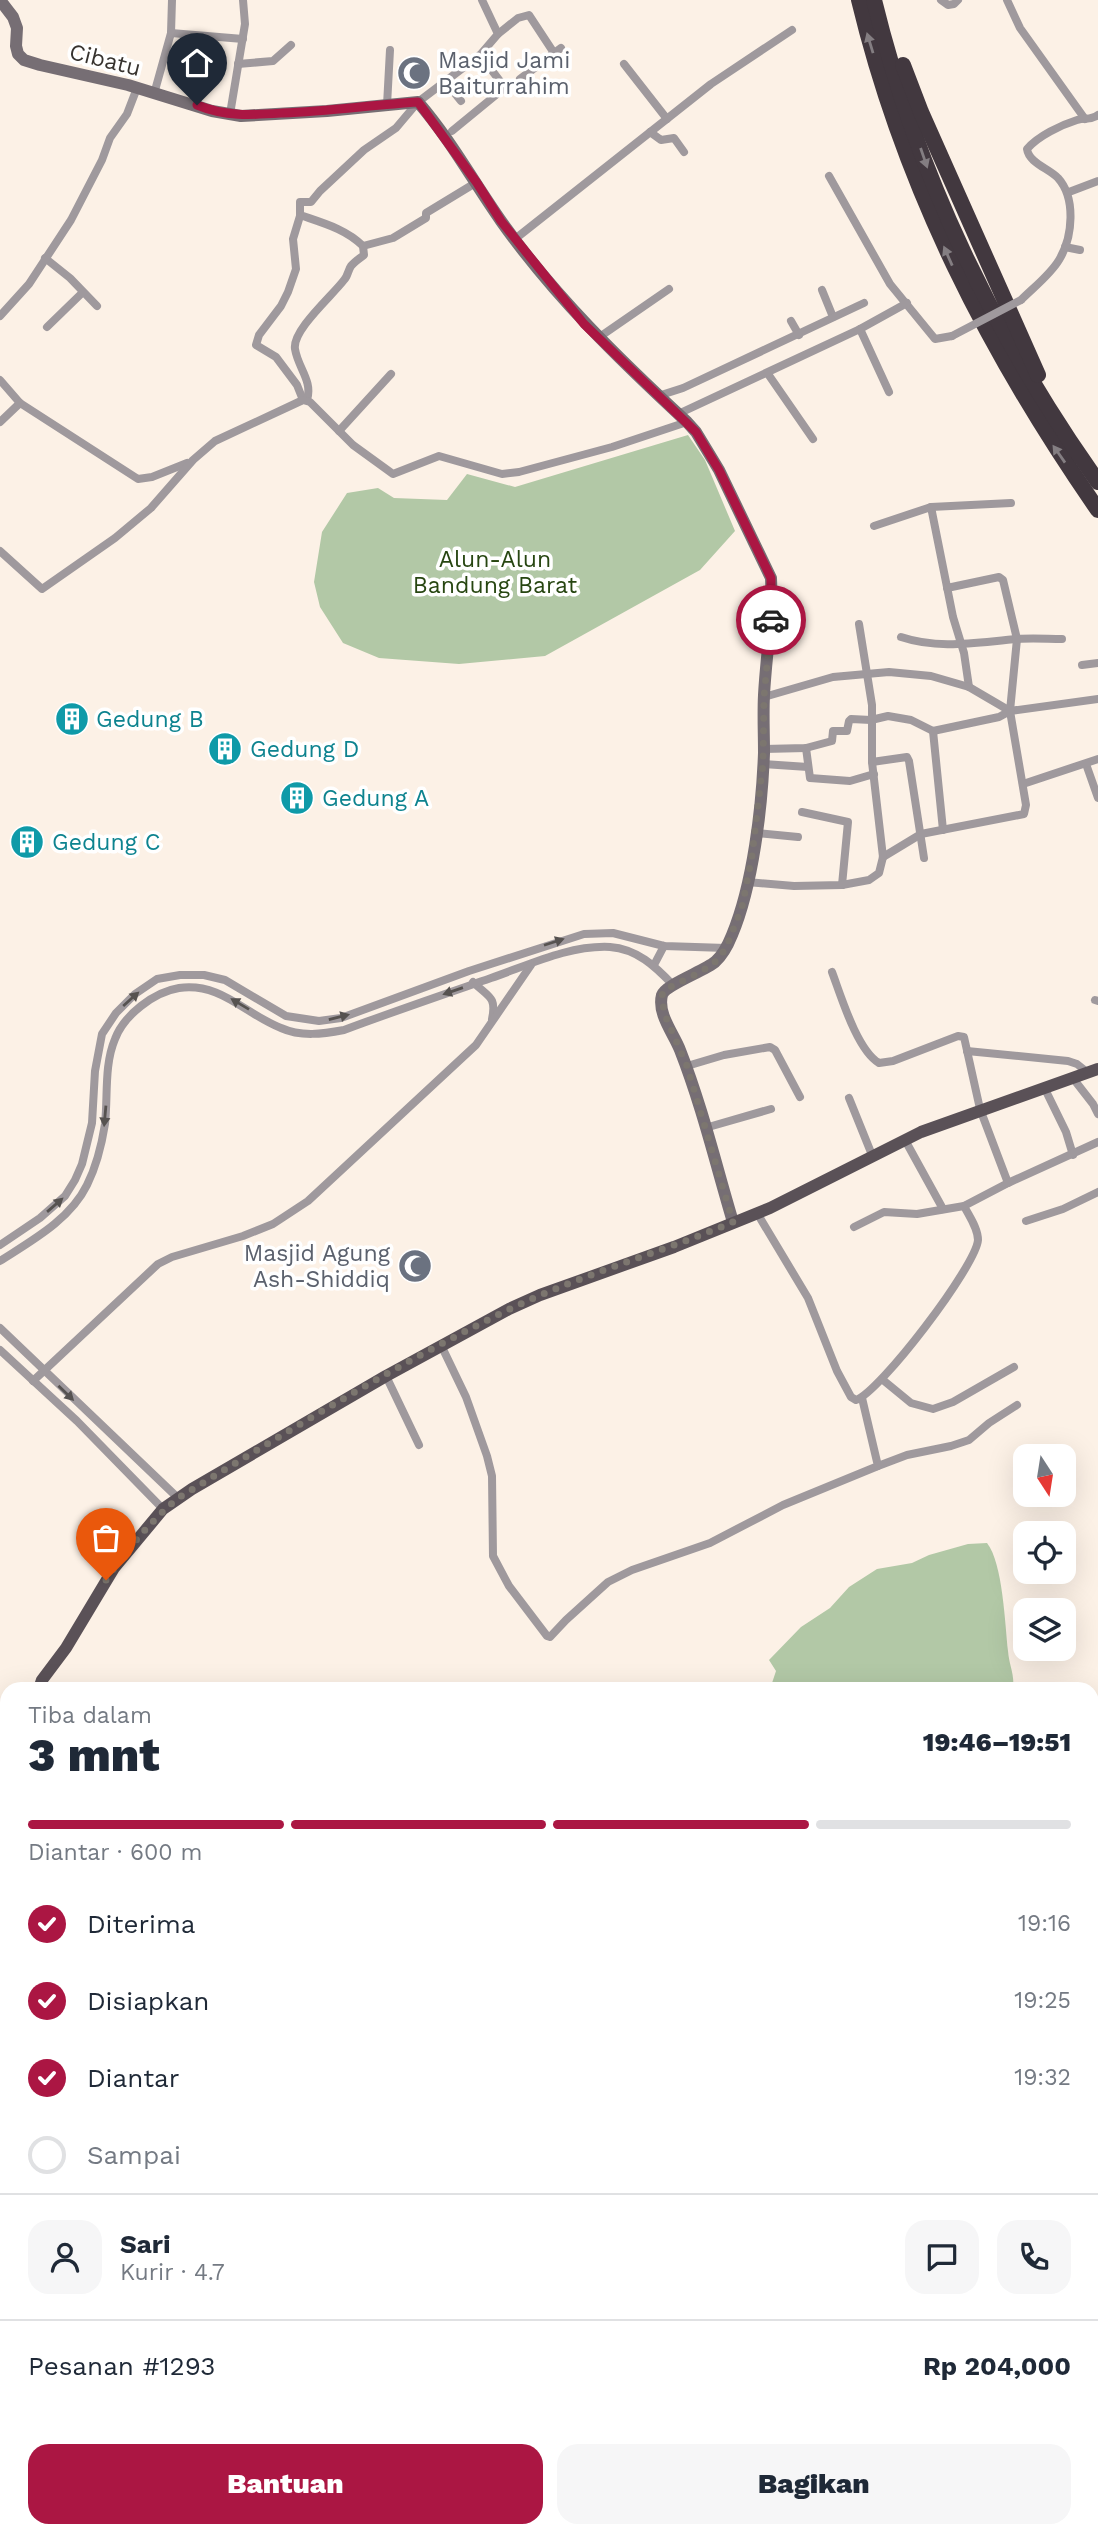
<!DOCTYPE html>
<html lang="id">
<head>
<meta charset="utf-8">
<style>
  body { margin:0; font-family:"Work Sans",sans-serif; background:#f6f6f7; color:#1f2937; height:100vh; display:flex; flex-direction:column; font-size:26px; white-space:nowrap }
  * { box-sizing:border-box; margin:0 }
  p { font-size:23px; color:#747a83 }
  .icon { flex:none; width:38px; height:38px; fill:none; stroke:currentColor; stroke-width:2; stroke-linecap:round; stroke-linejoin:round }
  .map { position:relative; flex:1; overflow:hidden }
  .drawer { position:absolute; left:0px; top:1682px; width:1099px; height:856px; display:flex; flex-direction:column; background:#fff; border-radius:21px 21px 0 0; box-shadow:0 7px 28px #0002 }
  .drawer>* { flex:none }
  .needle { width:46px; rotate:168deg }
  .fabs { position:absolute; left:1013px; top:1444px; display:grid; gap:14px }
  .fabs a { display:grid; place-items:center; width:63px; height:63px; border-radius:14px; background:#fff; box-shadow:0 7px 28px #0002; font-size:35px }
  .pin { position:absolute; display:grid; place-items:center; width:60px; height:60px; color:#fff; margin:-72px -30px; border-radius:50% 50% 50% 0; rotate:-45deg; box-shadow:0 0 7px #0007 }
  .pin .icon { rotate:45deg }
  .courier { position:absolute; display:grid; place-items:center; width:70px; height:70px; margin:-35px; border:5px solid #ab1643; border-radius:50%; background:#fff; color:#222; box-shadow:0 2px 9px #0007 }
  .head em { font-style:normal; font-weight:800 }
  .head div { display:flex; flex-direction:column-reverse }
  .head { display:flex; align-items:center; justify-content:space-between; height:119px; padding:0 28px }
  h1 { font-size:46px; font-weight:800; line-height:52px }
  .bar { display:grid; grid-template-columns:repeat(4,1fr); gap:10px 7px; align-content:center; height:84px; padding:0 28px }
  .bar i { height:9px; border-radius:5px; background:#e0e1e3 }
  .bar .on { background:#ab1643 }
  .bar p { grid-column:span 4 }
  .line { display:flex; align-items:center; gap:18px; padding:0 28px; border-top:2px solid #e0e1e3 }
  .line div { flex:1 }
  .round { display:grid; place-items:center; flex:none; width:74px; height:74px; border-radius:21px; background:#f6f6f7 }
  ol { padding:0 28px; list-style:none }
  li { display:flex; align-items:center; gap:21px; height:77px }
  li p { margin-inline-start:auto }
  li .icon { padding:7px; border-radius:50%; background:#ab1643; color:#fff; stroke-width:4 }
  li:last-child { color:#747a83 }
  li i { width:38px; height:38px; border:4px solid #e0e1e3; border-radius:50% }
  .button { display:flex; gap:14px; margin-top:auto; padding:14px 28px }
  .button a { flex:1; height:80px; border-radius:21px; background:#ab1643; color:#fff; font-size:28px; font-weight:800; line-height:80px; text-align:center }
  .button a+a { background:#f6f6f7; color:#1f2937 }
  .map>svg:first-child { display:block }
  .green { fill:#b2c8a6 }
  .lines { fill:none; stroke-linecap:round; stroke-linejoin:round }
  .street { stroke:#9f999d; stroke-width:8 }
  .secondary { stroke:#766e74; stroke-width:12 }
  .primary { stroke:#5a5157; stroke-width:12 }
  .highway { stroke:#42383f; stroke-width:16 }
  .street-bridge { stroke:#9f999d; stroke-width:8 }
  .oneway { fill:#847e82 }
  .oneway2 { fill:#565250 }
  .done { stroke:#7c766f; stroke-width:7; stroke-dasharray:0 12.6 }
  .route { stroke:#ab1643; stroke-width:9 }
  .labels { text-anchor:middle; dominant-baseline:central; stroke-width:7; stroke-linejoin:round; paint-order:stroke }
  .street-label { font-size:23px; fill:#37332f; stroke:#fff }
  .worship-label { font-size:23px; fill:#5b616d; stroke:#fff; text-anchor:start }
  .park-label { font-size:23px; fill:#274611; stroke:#fff }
  .culture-label { font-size:23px; fill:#0d838f; stroke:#fff; text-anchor:start }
</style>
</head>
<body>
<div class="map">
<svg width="1098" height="2536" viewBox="0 0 1098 2536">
  <rect width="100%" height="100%" fill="#fcf1e6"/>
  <g class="green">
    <path d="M 688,435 L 705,460 L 735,531 L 700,570 L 545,656 L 459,664 L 379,658 L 343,643 L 320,607 L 314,582 L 322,532 L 347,493 L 378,488 L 394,498 L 447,500 L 467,474 L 515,487 Z"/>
    <path d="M 987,1543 C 1003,1563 1005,1625 1008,1651 C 1009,1665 1015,1675 1013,1689 L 770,1689 L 776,1671 L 769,1660 L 801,1627 L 830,1608 L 849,1587 L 877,1569 L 912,1563 L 929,1555 L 968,1544 Z"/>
  </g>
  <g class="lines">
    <g class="street">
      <path d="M 941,0 L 948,5 L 954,4 L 958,0"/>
      <path d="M 1007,0 L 1020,28 L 1085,119"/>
      <path d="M 171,33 L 243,39"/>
      <path d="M 498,34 L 518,18 L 529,15 L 554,53"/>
      <path d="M 480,55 L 498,34 L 482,0"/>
      <path d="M 238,64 L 273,61 L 291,45"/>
      <path d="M 624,64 L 667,119"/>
      <path d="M 520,79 L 561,48"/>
      <path d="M 445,81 L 461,101"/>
      <path d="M 154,94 L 171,33 L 172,0"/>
      <path d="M 387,105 L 390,50"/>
      <path d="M 230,114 L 245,24 L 243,0"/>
      <path d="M 650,132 L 661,140 L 674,138 L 684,152"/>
      <path d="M 829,176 L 890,284 L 935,339 L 952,336"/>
      <path d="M 1069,192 L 1098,181"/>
      <path d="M 300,216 L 293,239 L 296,269 L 288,292 L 281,306 L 259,335 L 256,345 L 276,357 L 297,385 L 303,400"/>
      <path d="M 515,239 L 711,84 L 792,30"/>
      <path d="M 363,246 L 393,238 L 426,218 L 426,213 L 477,182"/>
      <path d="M 1065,247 L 1080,250"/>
      <path d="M 45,258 L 70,278 L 97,306"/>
      <path d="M 822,290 L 833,317"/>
      <path d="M 1021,300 C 1034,287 1050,275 1059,260 C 1073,237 1076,198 1058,178 C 1048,168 1029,163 1027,149 C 1038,136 1061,125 1077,120 C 1085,117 1090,121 1098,115"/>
      <path d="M 0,316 L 29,284 L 71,220 L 102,160 L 110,138 L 127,114 L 137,88"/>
      <path d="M 791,321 L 799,335"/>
      <path d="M 47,327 L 82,293"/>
      <path d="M 860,329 L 889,392"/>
      <path d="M 598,338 L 669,289"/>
      <path d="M 768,374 L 813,439"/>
      <path d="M 0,380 L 20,403 L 138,479 L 152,477 L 187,463"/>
      <path d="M 658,396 L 683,388 L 864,303"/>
      <path d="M 307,400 C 313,381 298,368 295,349 C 292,330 333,295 344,280 C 348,276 348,270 351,266 C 354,262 360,258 364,255 L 363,246 C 346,229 323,223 300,215 L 300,202 L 311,202 L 320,191 L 364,150 L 396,128 L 418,102 L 480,55 L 503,85 L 502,90 L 452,131"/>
      <path d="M 678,414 L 860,329 L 907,303"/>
      <path d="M 0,422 L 20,403"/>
      <path d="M 339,431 L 391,374"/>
      <path d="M 931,507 L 953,617 L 964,653 L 969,687"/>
      <path d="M 874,526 L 931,507 L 1011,503"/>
      <path d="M 0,551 L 42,589 L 115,538 L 151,508 L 193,460 L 215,441 L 303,400 L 310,402 L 353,445 L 393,474 L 439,456 L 502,474 L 519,472 L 612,447 L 687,422"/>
      <path d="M 901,637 C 940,650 978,642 1018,639 C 1032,638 1048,639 1062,639"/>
      <path d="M 1082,665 L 1098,663"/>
      <path d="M 764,697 L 833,677 L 889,672 L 931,676 L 969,687 L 1010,711 L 1098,699"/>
      <path d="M 933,731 L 943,830"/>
      <path d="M 806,748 L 810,778 L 850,781 L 874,774"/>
      <path d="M 764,749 L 806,748 L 832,741 L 833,731 L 847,731 L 849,721 L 851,719 L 871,720 L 888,716 L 911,720 L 933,731 L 999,717 L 1010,711"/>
      <path d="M 872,762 L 907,757 L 909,761 L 924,858"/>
      <path d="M 763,764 L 808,767"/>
      <path d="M 1086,764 L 1098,798"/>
      <path d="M 1023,784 L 1098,759"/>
      <path d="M 802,812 L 848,822 L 842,885"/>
      <path d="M 756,833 L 798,837"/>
      <path d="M 883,857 L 921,834 L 1024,814 L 1026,805 L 1010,711 L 1017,639 L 1003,580 L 999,577 L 947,588"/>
      <path d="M 747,882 L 794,886 L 842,885 L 869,880 L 879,873 L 883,857 L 872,762 L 872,705 L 859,624"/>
      <path d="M 654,965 L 664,946"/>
      <path d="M 832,972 C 841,996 857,1050 879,1063 L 893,1061 L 958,1036 L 964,1037 L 980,1109 L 1008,1183"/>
      <path d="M 473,982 C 488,997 497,996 492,1019"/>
      <path d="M 1095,1000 L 1098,1001"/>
      <path d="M 967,1051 L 1068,1061 L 1077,1064 L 1087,1072"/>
      <path d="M 687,1066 L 724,1055 L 770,1047 L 775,1050 L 800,1097"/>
      <path d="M 1072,1077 L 1093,1104 L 1098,1114"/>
      <path d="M 1044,1087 L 1066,1132 L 1073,1155"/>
      <path d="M 849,1098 L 872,1155"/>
      <path d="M 705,1128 L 771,1109"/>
      <path d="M 905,1140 L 943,1209"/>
      <path d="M 757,1213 L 808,1298 L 837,1371 L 851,1397 L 856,1400 C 880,1392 976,1266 978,1240 C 978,1228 969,1216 964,1206"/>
      <path d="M 1026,1221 L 1063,1209 L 1098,1192"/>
      <path d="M 854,1227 L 884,1212 L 917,1214 L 964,1206 L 1008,1183 L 1098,1142"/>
      <path d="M 0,1245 L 40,1218 L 65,1196 L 75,1180 L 82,1164 L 92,1123 L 95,1071 L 102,1034 L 116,1013 L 135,994 L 157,979 L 180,975 L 204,975 L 225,980 L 286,1016 L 319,1021 L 341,1018 L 469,971 L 584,934 L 613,933 L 664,946 L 726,948"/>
      <path d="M 0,1261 C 31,1241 70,1220 87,1185 C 96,1167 102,1143 105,1124 C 108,1096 104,1065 115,1039 C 124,1015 154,992 179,988 C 221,982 245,1014 281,1028 C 301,1037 323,1034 344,1030 C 392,1012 442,995 491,978 C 529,965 569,945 610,947 C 637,949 655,966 673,985"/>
      <path d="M 0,1328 L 178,1498"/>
      <path d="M 441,1345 L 466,1397 L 487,1456 L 492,1476 L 493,1556 L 509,1586 L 547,1636 L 550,1637 L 566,1620 L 608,1582 L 632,1570 L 710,1543 L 783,1505 L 878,1466 L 862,1398"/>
      <path d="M 0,1350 L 77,1421 L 163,1509"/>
      <path d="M 386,1376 L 419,1445"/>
      <path d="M 883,1380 L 911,1403 L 933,1409 L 953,1402 L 1014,1367"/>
      <path d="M 33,1381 L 158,1264 L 172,1257 L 243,1236 L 273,1224 L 308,1201 L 476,1045 L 531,965"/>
      <path d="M 878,1466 L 907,1455 L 951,1446 L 969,1440 L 989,1423 L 1017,1405"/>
      <path d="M 0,2060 L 7,2065"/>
      <path d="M 1092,2277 L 1098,2279"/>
      <path d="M 0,2304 L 7,2297"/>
      <path d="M 1092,2482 L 1098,2467"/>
      <path d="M 0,2502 L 7,2513"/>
      <path d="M 16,2530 L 20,2536"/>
      <path d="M 737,2530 L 743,2536"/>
      <path d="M 1022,2530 L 1031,2536"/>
      <path d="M 541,2536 L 546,2530"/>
      <path d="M 713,2536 L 718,2530"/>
      <path d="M 942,2536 L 947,2530"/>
      <path d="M 1074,2536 L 1077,2530"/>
    </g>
    <path class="secondary" d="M 0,0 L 13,17 L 17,28 L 16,46 L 18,54 L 24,60 L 40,65 L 128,85 L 212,111 L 241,116 L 327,111 L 418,102 C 450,139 473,181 501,221 C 555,297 619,359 687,422 L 696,432 L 719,470 L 771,578 C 773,617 766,656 764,695 C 763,714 764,733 764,753 C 762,807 753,885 732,935 C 728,945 723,955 715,962 C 704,971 665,985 662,995 C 657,1014 674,1034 680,1050 C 702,1106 716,1165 733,1222"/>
    <g class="primary">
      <path d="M 39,1689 L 42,1680 L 66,1648 L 114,1568 L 163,1509 L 192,1489 L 386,1376 L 509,1309 L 540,1295 L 674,1247 L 770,1208 L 921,1132 L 1098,1069"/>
      <path d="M 0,1905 L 7,1898"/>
    </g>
    <g class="highway">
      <path d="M 859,0 C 904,187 989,353 1098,510"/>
      <path d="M 874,0 C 916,173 995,337 1098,482"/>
      <path d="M 903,65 L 921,112 L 1038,375"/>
    </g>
    <path class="street-bridge" d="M 952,336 L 1021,300"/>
  </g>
  <defs><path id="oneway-solid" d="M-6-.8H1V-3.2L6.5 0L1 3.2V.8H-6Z" transform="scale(1.75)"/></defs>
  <g class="oneway">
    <use href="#oneway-solid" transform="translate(870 43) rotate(-107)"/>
    <use href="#oneway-solid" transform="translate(924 158) rotate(71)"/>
    <use href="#oneway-solid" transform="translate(948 256) rotate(-114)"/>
    <use href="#oneway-solid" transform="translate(1059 454) rotate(-125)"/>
  </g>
  <g class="oneway2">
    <use href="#oneway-solid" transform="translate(554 942) rotate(-18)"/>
    <use href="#oneway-solid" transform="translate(453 991) rotate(161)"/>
    <use href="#oneway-solid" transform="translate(131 999) rotate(-42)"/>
    <use href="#oneway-solid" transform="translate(240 1004) rotate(-149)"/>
    <use href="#oneway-solid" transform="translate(339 1017) rotate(-14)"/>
    <use href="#oneway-solid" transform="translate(105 1116) rotate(95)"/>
    <use href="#oneway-solid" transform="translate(55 1205) rotate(-41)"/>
    <use href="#oneway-solid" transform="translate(66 1393) rotate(44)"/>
  </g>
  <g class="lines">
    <path class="done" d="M 106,1580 C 127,1549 150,1522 178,1498 C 287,1432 396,1364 510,1309 C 582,1274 660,1253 733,1222 L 687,1066 L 664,1013 L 662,995 L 666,989 L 701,972 L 716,961 L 726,948 L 742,907 L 752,856 L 763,764 L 764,697 L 771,620"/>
    <path class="route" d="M 197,105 C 226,117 252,115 283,113 C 328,111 373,105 418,102 L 477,183 L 501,221 L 584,324 L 696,432 L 719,470 L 771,578 L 771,620"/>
  </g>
  <defs>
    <g id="mosque-disc" transform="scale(1.75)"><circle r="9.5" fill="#6b7280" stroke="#fff"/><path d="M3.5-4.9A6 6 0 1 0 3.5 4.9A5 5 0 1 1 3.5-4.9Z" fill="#fff"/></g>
    <g id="building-disc" transform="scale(1.75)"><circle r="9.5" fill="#0f9aa8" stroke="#fff"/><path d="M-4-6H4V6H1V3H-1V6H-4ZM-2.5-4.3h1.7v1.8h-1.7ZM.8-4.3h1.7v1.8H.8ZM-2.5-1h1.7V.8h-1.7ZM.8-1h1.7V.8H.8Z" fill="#fff"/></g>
  </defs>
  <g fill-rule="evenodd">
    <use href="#mosque-disc" x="414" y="73"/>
    <use href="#building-disc" x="72" y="719"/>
    <use href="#building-disc" x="225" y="749"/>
    <use href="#building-disc" x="297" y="798"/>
    <use href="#building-disc" x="27" y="842"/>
    <use href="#mosque-disc" x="415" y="1266"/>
  </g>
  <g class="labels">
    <g class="street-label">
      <text transform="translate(105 60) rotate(14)">Cibatu</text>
    </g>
    <g class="worship-label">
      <text x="438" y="60">Masjid Jami<tspan x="438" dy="26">Baiturrahim</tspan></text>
      <text x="390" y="1253" text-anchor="end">Masjid Agung<tspan x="390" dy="26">Ash-Shiddiq</tspan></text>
    </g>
    <g class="park-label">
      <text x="495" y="559">Alun-Alun<tspan x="495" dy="26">Bandung Barat</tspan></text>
    </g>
    <g class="culture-label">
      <text x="96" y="719">Gedung B</text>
      <text x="250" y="749">Gedung D</text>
      <text x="322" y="798">Gedung A</text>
      <text x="52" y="842">Gedung C</text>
    </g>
  </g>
</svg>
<div class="fabs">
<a><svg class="needle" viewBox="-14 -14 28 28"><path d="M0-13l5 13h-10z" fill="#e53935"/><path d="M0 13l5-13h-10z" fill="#747a83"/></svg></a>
<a><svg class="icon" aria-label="locate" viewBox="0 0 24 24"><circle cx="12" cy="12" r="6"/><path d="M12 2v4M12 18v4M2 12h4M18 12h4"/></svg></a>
<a><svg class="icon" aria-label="layers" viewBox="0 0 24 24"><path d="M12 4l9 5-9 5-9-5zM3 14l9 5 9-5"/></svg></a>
</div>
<div class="pin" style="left:106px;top:1580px;background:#ea580c"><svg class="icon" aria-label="bag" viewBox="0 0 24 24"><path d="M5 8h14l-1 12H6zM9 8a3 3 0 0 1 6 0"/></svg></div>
<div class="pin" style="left:197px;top:105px;background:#1f2937"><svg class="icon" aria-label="home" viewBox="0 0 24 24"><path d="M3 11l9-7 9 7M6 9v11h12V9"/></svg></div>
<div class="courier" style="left:771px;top:620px"><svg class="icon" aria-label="car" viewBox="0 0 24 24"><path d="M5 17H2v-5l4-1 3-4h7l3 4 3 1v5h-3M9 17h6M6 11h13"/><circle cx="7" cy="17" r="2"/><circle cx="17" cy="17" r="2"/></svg></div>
<section class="drawer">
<div class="head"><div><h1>3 mnt</h1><p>Tiba dalam</p></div><em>19:46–19:51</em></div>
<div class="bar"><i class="on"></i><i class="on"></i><i class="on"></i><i></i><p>Diantar · 600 m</p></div>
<ol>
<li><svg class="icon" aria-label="check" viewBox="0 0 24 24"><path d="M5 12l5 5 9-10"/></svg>Diterima<p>19:16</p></li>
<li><svg class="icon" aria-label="check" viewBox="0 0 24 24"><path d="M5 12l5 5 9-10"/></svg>Disiapkan<p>19:25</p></li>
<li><svg class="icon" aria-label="check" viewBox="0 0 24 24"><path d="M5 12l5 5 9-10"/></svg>Diantar<p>19:32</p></li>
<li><i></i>Sampai</li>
</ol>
<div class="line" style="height:126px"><a class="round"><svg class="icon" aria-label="person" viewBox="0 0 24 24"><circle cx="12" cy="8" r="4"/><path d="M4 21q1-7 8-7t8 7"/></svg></a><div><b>Sari</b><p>Kurir · 4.7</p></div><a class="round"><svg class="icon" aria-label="chat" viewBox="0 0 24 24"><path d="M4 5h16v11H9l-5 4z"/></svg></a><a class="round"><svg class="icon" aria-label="phone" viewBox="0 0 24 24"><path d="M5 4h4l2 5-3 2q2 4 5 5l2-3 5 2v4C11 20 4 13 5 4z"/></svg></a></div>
<div class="line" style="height:91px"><div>Pesanan #1293</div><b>Rp 204,000</b></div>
<div class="button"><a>Bantuan</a><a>Bagikan</a></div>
</section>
</div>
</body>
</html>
